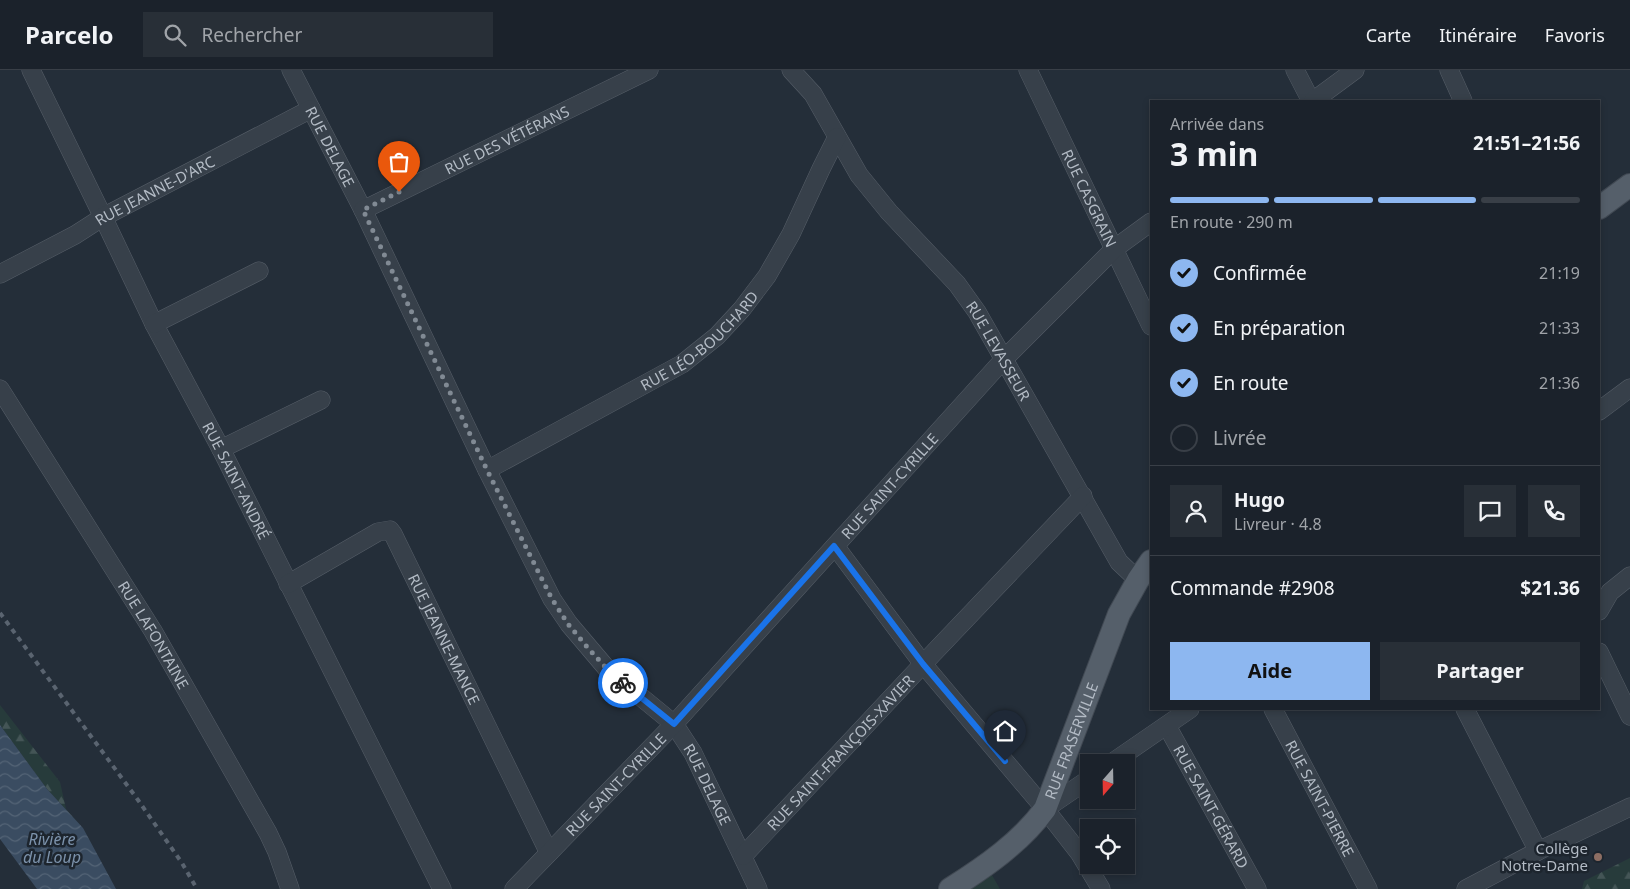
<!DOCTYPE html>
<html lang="fr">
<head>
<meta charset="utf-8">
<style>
  body { margin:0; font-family:"Noto Sans",sans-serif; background:#282f37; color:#f1f3f6; height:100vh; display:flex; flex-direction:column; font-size:19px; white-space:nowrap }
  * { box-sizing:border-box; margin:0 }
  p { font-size:16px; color:#a0a4a9 }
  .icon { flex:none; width:28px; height:28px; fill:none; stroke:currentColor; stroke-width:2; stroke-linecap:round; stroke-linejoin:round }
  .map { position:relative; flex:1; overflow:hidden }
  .details { position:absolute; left:1150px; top:30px; width:450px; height:610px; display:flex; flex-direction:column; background:#1b222b; border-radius:0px; box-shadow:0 2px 8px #0003,0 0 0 1px #393f47 }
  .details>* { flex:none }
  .needle { width:32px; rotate:200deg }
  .buttons { position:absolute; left:1080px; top:684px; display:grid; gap:10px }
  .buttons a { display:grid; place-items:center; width:55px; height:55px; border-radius:0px; background:#1b222b; box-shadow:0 2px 8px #0003,0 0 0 1px #393f47; font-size:25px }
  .pin { position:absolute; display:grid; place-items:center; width:42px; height:42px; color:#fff; margin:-51px -21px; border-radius:50% 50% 50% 0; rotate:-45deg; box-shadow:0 0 5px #0007 }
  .pin .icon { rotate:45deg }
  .courier { position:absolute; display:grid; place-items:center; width:50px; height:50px; margin:-25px; border:4px solid #1a73e8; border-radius:50%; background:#fff; color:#222; box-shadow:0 1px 6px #0007 }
  .headline em { font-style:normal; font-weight:700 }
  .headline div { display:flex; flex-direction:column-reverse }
  .headline { display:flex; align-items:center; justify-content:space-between; height:85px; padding:0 20px }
  h1 { font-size:32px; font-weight:700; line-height:38px }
  .bar { display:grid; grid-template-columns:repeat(4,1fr); gap:8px 5px; align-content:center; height:60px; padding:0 20px }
  .bar i { height:6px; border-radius:4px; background:#393f47 }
  .bar .active { background:#8db7f0 }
  .bar p { grid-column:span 4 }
  .line { display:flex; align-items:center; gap:12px; padding:0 20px; border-top:1px solid #393f47 }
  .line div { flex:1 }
  .round { display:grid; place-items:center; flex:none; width:52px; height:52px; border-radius:0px; background:#282f37 }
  ol { padding:0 20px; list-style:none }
  li { display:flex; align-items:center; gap:15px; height:55px }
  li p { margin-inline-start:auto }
  li .icon { padding:5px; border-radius:50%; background:#8db7f0; color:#111; stroke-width:4 }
  li:last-child { color:#a0a4a9 }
  li i { width:28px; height:28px; border:2px solid #393f47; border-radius:50% }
  .action { display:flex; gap:10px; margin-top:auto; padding:10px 20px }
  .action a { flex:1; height:58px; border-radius:0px; background:#8db7f0; color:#111; font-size:20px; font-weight:700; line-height:58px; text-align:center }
  .action a+a { background:#282f37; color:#f1f3f6 }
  header { display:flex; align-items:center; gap:30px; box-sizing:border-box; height:70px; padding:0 25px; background:#1b222b; border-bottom:1px solid #393f47 }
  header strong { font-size:24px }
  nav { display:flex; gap:28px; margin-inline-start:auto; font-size:18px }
  .search { width:350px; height:45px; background:#282f37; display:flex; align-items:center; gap:12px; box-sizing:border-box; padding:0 18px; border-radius:0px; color:#a0a4a9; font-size:19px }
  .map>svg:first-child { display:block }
  .forest { fill:url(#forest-firs) }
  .park { fill:#273b3b }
  .water { fill:url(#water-waves) }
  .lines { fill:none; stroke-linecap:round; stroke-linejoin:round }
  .minor-casing { stroke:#565e68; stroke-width:19 }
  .major-casing { stroke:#414953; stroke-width:24 }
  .minor { stroke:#37404a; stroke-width:18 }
  .major { stroke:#555f6a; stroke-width:22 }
  .rail { stroke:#5a6470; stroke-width:4; stroke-dasharray:5 5; stroke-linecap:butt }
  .done { stroke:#818a94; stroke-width:5; stroke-dasharray:0 9 }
  .route { stroke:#1a73e8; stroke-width:6 }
  .education-dot { fill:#8d6e63; stroke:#1d252e; stroke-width:2 }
  .labels { text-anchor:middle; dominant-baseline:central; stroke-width:5; stroke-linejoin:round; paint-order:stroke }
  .street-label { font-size:15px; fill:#b3bbc5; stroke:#1d252e }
  .poi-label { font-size:15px; fill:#b3bbc5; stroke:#1d252e; text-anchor:end }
  .water-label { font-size:16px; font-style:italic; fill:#7c92ab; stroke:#1d252e }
</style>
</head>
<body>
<header>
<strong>Parcelo</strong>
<div class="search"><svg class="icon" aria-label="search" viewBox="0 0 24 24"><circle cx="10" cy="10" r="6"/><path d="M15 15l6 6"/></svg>Rechercher</div>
<nav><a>Carte</a><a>Itinéraire</a><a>Favoris</a></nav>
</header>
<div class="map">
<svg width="1630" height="819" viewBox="0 0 1630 819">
  <defs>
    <pattern id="forest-firs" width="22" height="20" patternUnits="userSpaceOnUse" patternTransform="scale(1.25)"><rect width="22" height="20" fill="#273b3b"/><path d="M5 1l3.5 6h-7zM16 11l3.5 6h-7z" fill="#445556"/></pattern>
    <pattern id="water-waves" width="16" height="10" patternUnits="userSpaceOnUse" patternTransform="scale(1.25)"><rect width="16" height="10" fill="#3a4c61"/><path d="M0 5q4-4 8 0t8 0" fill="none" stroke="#546476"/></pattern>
  </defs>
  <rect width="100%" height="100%" fill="#242e39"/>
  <g class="forest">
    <path d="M 0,635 L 60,712 L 66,739 L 83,758 L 47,719 L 0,655 Z"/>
    <path d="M 1630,788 L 1630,819 L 1582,819 L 1584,811 Z"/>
  </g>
  <path class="park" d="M 992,805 L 1000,819 L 970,819 Z"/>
  <path class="water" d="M 0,655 L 47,719 L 83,758 L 116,819 L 37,819 L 0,769 Z"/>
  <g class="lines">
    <g class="minor-casing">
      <g id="minor">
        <path id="s1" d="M 31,0 L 103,147 L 154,254 L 221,379 L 442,819"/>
        <path id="s2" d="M 291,0 L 363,140 L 487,400 L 552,529 L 569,554 L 608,600 L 674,654 L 693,683 L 758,819"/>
        <path id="s3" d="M 791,0 L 813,24 L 859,105 L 889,142 L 957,214 L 977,242 L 1119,492 L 1138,510"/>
        <path id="s4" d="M 1028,0 L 1151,256"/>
        <path d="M 1295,0 L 1311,31"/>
        <path d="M 1449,0 L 1463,31"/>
        <path d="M 1313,31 L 1355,0"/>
        <path id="s5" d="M 363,140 L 649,0"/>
        <path id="s6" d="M 0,204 L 75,165 L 103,147 L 311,39"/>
        <path d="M 154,254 L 259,201"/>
        <path id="s7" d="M 0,319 L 153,561 L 268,763 L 277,782 L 290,819"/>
        <path d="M 1599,341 L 1630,318"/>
        <path d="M 221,379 L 321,330"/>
        <path id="s8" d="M 487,400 L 682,294 L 717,266 L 742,239 L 767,206 L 791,164 L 821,99 L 837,67"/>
        <path d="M 835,476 L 923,594 L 1045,739 L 1080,784 L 1101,819"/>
        <path id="s9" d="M 288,514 L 378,462 L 390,460 L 393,464 L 549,783"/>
        <path d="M 1599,541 L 1610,522 L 1630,506"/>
        <path d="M 1599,582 L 1630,646"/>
        <path id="s10" d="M 1273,639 L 1368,819"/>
        <path d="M 1465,639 L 1538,781"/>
        <path id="s11" d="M 1167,656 L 1257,819"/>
        <path d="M 1113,692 L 1190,639"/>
        <path d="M 1045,739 L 1089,709"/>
        <path id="s12" d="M 743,786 L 923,594 L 1083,426"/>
        <path id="s13" d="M 514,819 L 674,654 L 1004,289 L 1114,179 L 1151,152"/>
        <path d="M 1466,819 L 1538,781 L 1630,737"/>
      </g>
    </g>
    <g class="major-casing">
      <g id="major">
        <path d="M 1599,138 L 1630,115"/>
        <path id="s14" d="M 950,819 C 985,797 1021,772 1045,739 L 1119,544 L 1138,510 L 1151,491"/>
      </g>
    </g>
    <use href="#minor" class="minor"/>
    <use href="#major" class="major"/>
    <path class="rail" d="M 0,543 L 138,730 L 182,793 L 197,819"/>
  </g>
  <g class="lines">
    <path class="done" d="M 399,122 L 363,140 L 487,400 L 552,529 L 568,554 L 588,578 L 608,600 L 623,613"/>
    <path class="route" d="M 623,613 L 674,654 L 834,476 L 923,594 L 1005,691"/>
  </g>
  <circle class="education-dot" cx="1598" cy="787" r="5"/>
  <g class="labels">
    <g class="street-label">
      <text stroke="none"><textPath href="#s5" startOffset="160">RUE DES VÉTÉRANS</textPath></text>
      <text stroke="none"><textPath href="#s2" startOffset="86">RUE DELAGE</textPath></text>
      <text stroke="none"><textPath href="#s6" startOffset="176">RUE JEANNE-D'ARC</textPath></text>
      <text stroke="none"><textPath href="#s4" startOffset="142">RUE CASGRAIN</textPath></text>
      <text stroke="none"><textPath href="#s8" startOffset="250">RUE LÉO-BOUCHARD</textPath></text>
      <text stroke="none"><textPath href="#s3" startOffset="351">RUE LEVASSEUR</textPath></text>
      <text stroke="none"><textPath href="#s1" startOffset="459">RUE SAINT-ANDRÉ</textPath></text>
      <text stroke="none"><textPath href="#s13" startOffset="551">RUE SAINT-CYRILLE</textPath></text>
      <text stroke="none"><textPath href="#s7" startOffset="290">RUE LAFONTAINE</textPath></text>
      <text stroke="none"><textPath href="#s9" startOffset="238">RUE JEANNE-MANCE</textPath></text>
      <text stroke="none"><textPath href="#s14" startOffset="198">RUE FRASERVILLE</textPath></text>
      <text stroke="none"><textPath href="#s12" startOffset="142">RUE SAINT-FRANÇOIS-XAVIER</textPath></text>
      <text stroke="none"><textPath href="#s13" startOffset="146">RUE SAINT-CYRILLE</textPath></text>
      <text stroke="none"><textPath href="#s2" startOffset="835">RUE DELAGE</textPath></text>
      <text stroke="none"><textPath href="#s10" startOffset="101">RUE SAINT-PIERRE</textPath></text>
      <text stroke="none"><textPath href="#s11" startOffset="92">RUE SAINT-GÉRARD</textPath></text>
    </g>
    <g class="poi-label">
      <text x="1588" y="778">Collège<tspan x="1588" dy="17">Notre-Dame</tspan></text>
    </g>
    <g class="water-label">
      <text x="52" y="769">Rivière<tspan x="52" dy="18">du Loup</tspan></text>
    </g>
  </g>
</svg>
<div class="buttons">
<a><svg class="needle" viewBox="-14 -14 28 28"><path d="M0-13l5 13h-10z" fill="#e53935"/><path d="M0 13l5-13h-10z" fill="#a0a4a9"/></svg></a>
<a><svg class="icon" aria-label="locate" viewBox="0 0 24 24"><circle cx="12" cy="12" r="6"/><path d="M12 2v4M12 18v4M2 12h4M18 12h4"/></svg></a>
</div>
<div class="pin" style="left:399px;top:122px;background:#ea580c"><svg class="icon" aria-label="bag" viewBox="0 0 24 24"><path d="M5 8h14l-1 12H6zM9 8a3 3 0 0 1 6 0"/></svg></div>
<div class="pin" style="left:1005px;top:691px;background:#1f2937"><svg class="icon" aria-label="home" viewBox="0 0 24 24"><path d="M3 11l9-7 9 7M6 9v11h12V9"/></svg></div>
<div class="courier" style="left:623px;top:613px"><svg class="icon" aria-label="bike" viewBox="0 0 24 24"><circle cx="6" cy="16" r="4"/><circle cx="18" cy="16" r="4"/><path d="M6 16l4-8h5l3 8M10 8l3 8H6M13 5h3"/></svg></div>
<section class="details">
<div class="headline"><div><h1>3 min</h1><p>Arrivée dans</p></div><em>21:51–21:56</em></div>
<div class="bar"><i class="active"></i><i class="active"></i><i class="active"></i><i></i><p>En route · 290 m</p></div>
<ol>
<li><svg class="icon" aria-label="check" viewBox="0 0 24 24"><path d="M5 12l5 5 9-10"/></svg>Confirmée<p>21:19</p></li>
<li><svg class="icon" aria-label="check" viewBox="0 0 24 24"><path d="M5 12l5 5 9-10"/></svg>En préparation<p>21:33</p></li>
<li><svg class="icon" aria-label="check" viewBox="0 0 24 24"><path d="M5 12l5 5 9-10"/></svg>En route<p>21:36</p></li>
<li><i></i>Livrée</li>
</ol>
<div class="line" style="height:90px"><a class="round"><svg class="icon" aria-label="person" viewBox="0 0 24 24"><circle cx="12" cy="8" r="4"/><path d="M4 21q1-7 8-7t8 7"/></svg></a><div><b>Hugo</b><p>Livreur · 4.8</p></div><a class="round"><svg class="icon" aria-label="chat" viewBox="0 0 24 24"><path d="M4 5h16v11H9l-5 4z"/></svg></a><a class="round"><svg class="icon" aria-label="phone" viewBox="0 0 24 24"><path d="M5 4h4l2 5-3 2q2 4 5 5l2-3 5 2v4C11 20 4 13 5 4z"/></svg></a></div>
<div class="line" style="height:65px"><div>Commande #2908</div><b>$21.36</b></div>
<div class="action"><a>Aide</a><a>Partager</a></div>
</section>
</div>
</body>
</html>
